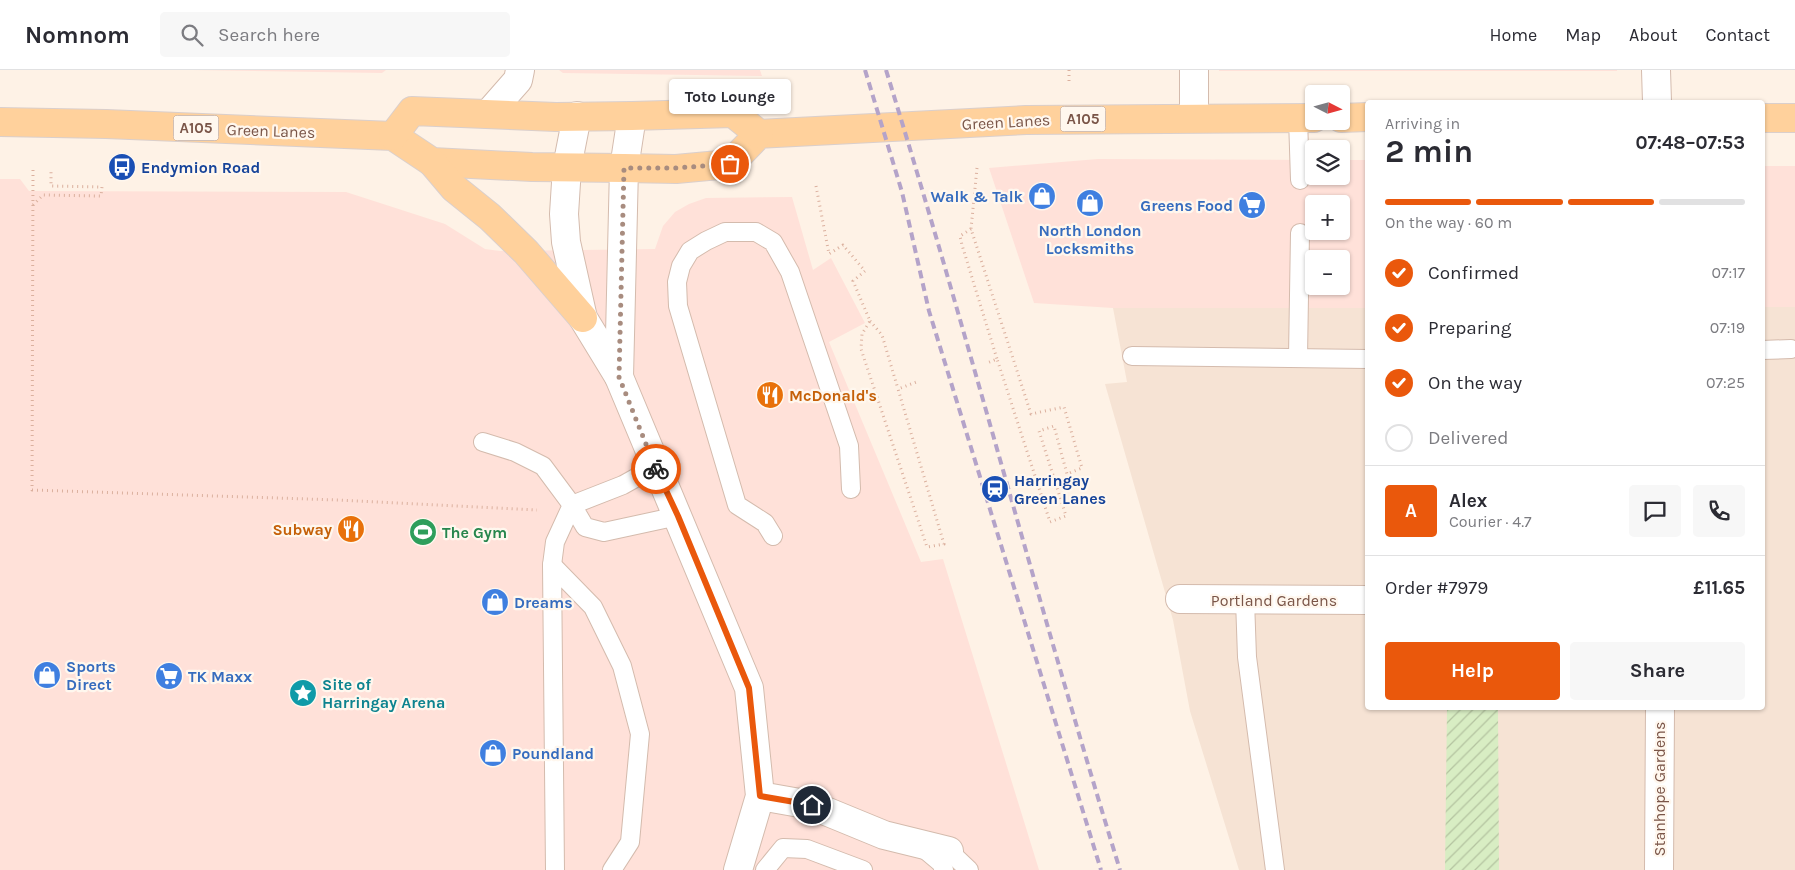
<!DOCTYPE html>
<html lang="en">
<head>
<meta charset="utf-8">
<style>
  body { margin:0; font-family:Karla,sans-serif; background:#f7f7f7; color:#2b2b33; height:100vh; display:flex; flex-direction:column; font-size:19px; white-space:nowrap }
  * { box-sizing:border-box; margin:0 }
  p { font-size:16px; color:#7c7c81 }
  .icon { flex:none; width:28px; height:28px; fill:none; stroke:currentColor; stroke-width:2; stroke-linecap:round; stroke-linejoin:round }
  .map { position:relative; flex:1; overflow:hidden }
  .panel { position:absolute; left:1365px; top:30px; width:400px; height:610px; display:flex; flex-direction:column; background:#fff; border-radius:5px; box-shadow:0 1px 4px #0004 }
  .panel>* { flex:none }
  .needle { width:32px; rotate:96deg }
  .fabs { position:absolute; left:1305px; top:15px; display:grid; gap:10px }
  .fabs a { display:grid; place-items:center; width:45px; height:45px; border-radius:5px; background:#fff; box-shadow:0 1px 4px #0004; font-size:25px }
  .pin { position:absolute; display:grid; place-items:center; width:42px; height:42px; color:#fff; margin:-21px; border:2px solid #fff; border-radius:50%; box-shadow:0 1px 5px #0007 }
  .courier { position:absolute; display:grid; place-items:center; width:50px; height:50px; margin:-25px; border:4px solid #ea580c; border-radius:50%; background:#fff; color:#222; box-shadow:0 1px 6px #0007 }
  .bubble { position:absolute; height:35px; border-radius:5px; background:#fff; box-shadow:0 1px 4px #0004; font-size:16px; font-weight:700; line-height:35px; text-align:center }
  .head em { font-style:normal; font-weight:700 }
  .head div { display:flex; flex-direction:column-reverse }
  .head { display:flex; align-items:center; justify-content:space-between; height:85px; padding:0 20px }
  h1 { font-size:32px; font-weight:700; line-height:38px }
  .bar { display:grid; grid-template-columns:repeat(4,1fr); gap:8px 5px; align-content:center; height:60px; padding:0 20px }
  .bar i { height:6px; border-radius:4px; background:#e1e1e2 }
  .bar .on { background:#ea580c }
  .bar p { grid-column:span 4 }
  .line { display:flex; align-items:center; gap:12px; padding:0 20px; border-top:1px solid #e1e1e2 }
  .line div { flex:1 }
  .round { display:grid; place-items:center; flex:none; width:52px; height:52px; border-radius:5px; background:#f7f7f7 }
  ol { padding:0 20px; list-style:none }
  li { display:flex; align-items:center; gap:15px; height:55px }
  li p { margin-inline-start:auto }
  li .icon { padding:5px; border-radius:50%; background:#ea580c; color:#fff; stroke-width:4 }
  li:last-child { color:#7c7c81 }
  li i { width:28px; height:28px; border:2px solid #e1e1e2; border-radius:50% }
  .button { display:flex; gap:10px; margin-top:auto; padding:10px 20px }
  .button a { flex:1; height:58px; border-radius:5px; background:#ea580c; color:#fff; font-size:20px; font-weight:700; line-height:58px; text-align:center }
  .button a+a { background:#f7f7f7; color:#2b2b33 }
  header { display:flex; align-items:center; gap:30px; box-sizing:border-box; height:70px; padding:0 25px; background:#fff; border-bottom:1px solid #e1e1e2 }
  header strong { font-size:24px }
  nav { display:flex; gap:28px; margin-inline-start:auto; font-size:18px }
  .search { width:350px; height:45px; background:#f7f7f7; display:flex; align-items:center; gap:12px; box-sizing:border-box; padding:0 18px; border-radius:5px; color:#7c7c81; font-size:19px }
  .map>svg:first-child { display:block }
  .residential { fill:#f6e3d4 }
  .commercial { fill:#ffe1d9; fill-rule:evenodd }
  .garden { fill:url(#garden-furrows) }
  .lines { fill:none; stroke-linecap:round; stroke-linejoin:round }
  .lane-casing { stroke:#d4bbad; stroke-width:20 }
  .street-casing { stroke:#d4bbad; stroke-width:30 }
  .primary-casing { stroke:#dacfcc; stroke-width:30 }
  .path { stroke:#dbb09e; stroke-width:3; stroke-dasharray:1 4; stroke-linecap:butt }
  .lane { stroke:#fff; stroke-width:18 }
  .street { stroke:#fff; stroke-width:28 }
  .primary { stroke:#ffd19c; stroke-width:28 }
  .rail { stroke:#b4a3c9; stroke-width:4; stroke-dasharray:8 5; stroke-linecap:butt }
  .done { stroke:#a88c7f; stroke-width:5; stroke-dasharray:0 9 }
  .route { stroke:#ea580c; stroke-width:6 }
  .labels { text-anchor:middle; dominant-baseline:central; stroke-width:4.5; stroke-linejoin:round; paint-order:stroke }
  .shield { fill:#fff7ee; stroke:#a2867a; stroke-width:1 }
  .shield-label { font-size:15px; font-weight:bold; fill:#7a5548 }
  .street-label { font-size:16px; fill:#7a5548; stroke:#fff7ee }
  .transit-label { font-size:16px; font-weight:bold; fill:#164399; stroke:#fff7ee; text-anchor:start }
  .shop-label { font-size:16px; font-weight:bold; fill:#366cbe; stroke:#fff7ee; text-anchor:start }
  .food-label { font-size:16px; font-weight:bold; fill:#c56008; stroke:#fff7ee; text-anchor:start }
  .leisure-label { font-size:16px; font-weight:bold; fill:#27864d; stroke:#fff7ee; text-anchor:start }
  .culture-label { font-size:16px; font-weight:bold; fill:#0d838f; stroke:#fff7ee; text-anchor:start }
</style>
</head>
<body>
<header>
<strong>Nomnom</strong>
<div class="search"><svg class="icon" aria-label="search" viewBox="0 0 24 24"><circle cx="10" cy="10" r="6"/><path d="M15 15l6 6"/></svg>Search here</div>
<nav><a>Home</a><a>Map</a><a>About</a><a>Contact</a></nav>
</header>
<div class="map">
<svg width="1795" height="800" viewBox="0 0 1795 800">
  <defs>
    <pattern id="garden-furrows" width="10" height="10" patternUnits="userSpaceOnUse" patternTransform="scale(1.25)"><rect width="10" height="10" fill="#d8edc3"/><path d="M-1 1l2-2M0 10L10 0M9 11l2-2" fill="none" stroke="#b4c3a0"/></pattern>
  </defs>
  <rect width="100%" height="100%" fill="#fef2e6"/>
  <path class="residential" d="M 1763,237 L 1795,237 L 1795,800 L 1239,800 L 1190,641 L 1173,550 L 1105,314 L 1127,312 L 1113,238 L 1367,238 L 1368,638 L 1762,638 Z"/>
  <g class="commercial">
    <path d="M 192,0 L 386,0 L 382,3 Z"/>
    <path d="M 559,0 L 760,0 L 762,6 L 563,3 Z"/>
    <rect x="1219" y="0" width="398" height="1"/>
    <path d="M 1098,89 L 1314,90 L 1314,106 L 1341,106 L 1341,90 L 1367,90 L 1367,238 L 1113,238 L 1034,233 L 989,98 ZM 1314,134 L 1341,134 L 1341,161 L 1314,161 ZM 1314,189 L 1341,189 L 1341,216 L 1314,216 Z"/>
    <path d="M 1762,96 L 1795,96 L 1795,237 L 1763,237 Z"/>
    <path d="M 0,109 L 20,109 L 29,121 L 346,122 L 445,154 L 485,179 L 500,181 L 655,179 L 663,156 L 675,142 L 689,134 L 706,128 L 792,127 L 813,200 L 831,188 L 865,253 L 829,272 L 921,492 L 943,489 L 1039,800 L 0,800 Z"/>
  </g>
  <path class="garden" d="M 1447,638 L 1498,638 L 1499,800 L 1445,800 Z"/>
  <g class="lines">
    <g class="lane-casing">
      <g id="lane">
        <path d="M 1298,48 L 1300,110"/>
        <path d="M 1762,280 L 1791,279"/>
        <path d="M 1132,286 L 1368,289"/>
        <path d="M 1298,288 L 1300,163"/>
        <path d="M 483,372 L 515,382 L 543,396 L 572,435 L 555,472 L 552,495"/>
        <path d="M 655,397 L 623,415 L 572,435 L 585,457 L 604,462 L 678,446"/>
        <path d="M 773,466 L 765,453 L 737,435 L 678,236 L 677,212 L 681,196 L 690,181 L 706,171 L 725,162 L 756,162 L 773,172 L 790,202 L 849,376 L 851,419"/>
        <path d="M 1245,530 L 1247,587 L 1275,800"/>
        <path d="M 922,777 L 941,793 L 944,800"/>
        <path d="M 949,781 L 969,800"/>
        <path d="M 555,800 L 552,495 L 593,537 L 622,596 L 640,664 L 630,772 L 612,800"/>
        <path d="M 765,800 L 783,778 L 807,779 L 863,800"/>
      </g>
    </g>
    <g class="street-casing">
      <g id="street">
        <path d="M 1194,0 L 1194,48"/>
        <path d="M 1656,0 L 1657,32"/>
        <path d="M 489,43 L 518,10 L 520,0"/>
        <path d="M 577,46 L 567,97 L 564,144 L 566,172 L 583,248 L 619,307 L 749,618 L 760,726 L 738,800"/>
        <path d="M 619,307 L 624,98 L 632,46"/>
        <path d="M 1180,529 L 1368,530"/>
        <path d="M 760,726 L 811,735 L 884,765 L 949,781"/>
        <path d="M 1659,800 L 1660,638"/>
      </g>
    </g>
    <g class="primary-casing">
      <g id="primary">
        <path d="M 1341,48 L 1368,47"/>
        <path d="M 1762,48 L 1795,48"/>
        <path d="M 0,52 L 106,54 L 393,66 L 432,92 L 532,97 L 624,98 L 676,99 L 730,94 L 759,64 L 1026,50 L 1314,48"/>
        <path d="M 393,66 L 412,41 L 556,47 L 632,46 L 733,43 L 759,64"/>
        <path d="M 432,92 L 454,118 L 490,147 L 526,182 L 583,248"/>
      </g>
    </g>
    <g class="path">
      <path d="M 1069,0 L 1069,13"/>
      <path d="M 977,98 L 971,159 L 1031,344 L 1064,337 L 1082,398 L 1067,404 L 1054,356 L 1039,361 L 1066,446 L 1050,452 L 997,289 L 987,293"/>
      <path d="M 33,100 L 32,420 L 338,430 L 537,440"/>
      <path d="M 816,116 L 829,184 L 843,175 L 865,201 L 853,211 L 870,251 L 862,264 L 861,279 L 927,477 L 944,474 L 898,319 L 919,311"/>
      <path d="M 33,135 L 43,125 L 101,126 L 102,117 L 51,116 L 51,100"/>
      <path d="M 971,159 L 960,166 L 962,175 L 997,289"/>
      <path d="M 870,251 L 882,265 L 898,319"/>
    </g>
    <use href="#lane" class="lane"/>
    <use href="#street" class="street"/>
    <use href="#primary" class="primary"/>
    <g class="rail">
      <path d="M 865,0 L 902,122 L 929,241 L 1101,800"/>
      <path d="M 886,0 C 968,266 1038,534 1120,800"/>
    </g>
  </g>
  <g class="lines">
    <path class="done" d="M 656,399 L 619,307 L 624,98 L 676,98 L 730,94"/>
    <path class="route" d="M 656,399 L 678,446 L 749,618 L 760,726 L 812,735"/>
  </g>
  <defs>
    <g id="bus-disc" transform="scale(1.4375)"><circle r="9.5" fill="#1a4fb4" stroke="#fff7ee"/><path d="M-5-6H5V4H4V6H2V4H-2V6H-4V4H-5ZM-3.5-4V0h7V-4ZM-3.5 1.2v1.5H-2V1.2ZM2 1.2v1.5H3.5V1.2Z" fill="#fff"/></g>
    <g id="shop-disc" transform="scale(1.4375)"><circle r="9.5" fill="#3f7fe0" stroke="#fff7ee"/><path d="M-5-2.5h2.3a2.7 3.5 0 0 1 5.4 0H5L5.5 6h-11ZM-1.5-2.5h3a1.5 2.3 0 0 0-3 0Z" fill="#fff"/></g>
    <g id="supermarket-disc" transform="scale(1.4375)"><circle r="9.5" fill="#3f7fe0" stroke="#fff7ee"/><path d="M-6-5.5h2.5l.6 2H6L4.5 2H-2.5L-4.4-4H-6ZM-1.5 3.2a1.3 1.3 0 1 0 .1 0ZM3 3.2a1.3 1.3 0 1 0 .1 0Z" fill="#fff"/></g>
    <g id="restaurant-disc" transform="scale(1.4375)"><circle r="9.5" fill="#e8710a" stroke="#fff7ee"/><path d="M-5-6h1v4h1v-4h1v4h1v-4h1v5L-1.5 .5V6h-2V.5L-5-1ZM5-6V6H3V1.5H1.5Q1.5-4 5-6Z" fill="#fff"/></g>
    <g id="station-disc" transform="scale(1.4375)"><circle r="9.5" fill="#1a4fb4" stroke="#fff7ee"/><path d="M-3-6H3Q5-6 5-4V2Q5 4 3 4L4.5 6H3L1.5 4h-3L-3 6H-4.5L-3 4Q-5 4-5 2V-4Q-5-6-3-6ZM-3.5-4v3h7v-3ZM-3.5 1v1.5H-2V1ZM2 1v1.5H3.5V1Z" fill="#fff"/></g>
    <g id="stadium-disc" transform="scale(1.4375)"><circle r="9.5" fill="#2e9e5b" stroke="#fff7ee"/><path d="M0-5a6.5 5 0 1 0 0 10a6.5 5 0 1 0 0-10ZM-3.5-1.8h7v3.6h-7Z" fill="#fff"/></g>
    <g id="sight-disc" transform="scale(1.4375)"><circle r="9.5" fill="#0f9aa8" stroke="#fff7ee"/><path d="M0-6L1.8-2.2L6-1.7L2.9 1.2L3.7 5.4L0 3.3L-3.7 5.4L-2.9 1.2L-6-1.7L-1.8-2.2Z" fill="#fff"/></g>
  </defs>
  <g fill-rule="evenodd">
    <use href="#bus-disc" x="122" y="97"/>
    <use href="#shop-disc" x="1042" y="126"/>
    <use href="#shop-disc" x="1090" y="133"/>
    <use href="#supermarket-disc" x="1252" y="135"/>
    <use href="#restaurant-disc" x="770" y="325"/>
    <use href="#station-disc" x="995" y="419"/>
    <use href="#restaurant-disc" x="351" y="459"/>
    <use href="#stadium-disc" x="423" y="462"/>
    <use href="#shop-disc" x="495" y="532"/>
    <use href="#shop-disc" x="47" y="605"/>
    <use href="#supermarket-disc" x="169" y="606"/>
    <use href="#sight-disc" x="303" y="623"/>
    <use href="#shop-disc" x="493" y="683"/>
  </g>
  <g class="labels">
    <g class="shield">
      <rect x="1060.5" y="36.5" width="45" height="25" rx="4"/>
      <rect x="173.5" y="45.5" width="45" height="25" rx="4"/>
    </g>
    <g class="shield-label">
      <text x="1083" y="49">A105</text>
      <text x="196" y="58">A105</text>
    </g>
    <g class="street-label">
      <text transform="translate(1006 52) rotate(-3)">Green Lanes</text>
      <text transform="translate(271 61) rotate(2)">Green Lanes</text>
      <text x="1274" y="530">Portland Gardens</text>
      <text transform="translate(1659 719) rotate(-90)">Stanhope Gardens</text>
    </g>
    <g class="transit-label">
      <text x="141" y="97">Endymion Road</text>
      <text x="1014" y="410">Harringay<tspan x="1014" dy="18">Green Lanes</tspan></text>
    </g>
    <g class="shop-label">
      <text x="1023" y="126" text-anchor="end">Walk &amp; Talk</text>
      <text x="1233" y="135" text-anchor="end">Greens Food</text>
      <text x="1090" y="160" text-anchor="middle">North London<tspan x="1090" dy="18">Locksmiths</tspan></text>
      <text x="514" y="532">Dreams</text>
      <text x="66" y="596">Sports<tspan x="66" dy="18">Direct</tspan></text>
      <text x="188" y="606">TK Maxx</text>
      <text x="512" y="683">Poundland</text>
    </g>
    <g class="food-label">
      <text x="789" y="325">McDonald's</text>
      <text x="332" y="459" text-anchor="end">Subway</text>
    </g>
    <g class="leisure-label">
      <text x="442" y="462">The Gym</text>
    </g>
    <g class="culture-label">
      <text x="322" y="614">Site of<tspan x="322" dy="18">Harringay Arena</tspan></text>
    </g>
  </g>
</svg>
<div class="fabs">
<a><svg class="needle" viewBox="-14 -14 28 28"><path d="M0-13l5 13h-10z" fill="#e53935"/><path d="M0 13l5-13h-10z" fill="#7c7c81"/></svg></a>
<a><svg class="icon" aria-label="layers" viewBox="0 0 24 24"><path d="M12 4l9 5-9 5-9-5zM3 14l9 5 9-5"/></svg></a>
<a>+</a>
<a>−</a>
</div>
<div class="pin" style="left:730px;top:94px;background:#ea580c"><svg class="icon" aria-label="bag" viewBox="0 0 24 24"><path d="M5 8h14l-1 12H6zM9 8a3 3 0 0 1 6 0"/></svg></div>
<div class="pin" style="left:812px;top:735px;background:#1f2937"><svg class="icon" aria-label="home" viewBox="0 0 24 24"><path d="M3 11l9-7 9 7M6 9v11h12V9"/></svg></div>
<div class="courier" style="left:656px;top:399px"><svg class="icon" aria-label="bike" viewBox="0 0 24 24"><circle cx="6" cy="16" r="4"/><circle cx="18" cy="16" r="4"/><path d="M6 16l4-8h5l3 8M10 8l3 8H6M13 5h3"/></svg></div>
<div class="bubble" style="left:669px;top:9px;width:122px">Toto Lounge</div>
<section class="panel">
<div class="head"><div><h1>2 min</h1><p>Arriving in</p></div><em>07:48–07:53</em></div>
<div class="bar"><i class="on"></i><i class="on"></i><i class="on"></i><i></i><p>On the way · 60 m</p></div>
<ol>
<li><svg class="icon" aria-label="check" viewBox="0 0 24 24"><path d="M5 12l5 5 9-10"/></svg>Confirmed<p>07:17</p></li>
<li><svg class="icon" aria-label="check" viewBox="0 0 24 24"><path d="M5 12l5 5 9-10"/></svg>Preparing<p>07:19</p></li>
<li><svg class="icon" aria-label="check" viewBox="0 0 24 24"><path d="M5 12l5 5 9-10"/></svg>On the way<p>07:25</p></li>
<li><i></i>Delivered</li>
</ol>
<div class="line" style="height:90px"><b class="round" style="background:#ea580c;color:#fff">A</b><div><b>Alex</b><p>Courier · 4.7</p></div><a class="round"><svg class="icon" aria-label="chat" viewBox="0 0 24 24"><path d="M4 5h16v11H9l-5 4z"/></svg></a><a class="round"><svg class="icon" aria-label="phone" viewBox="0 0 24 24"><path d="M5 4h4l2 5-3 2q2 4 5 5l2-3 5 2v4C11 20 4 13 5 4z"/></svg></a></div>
<div class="line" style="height:65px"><div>Order #7979</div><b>£11.65</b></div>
<div class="button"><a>Help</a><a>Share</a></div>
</section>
</div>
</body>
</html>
